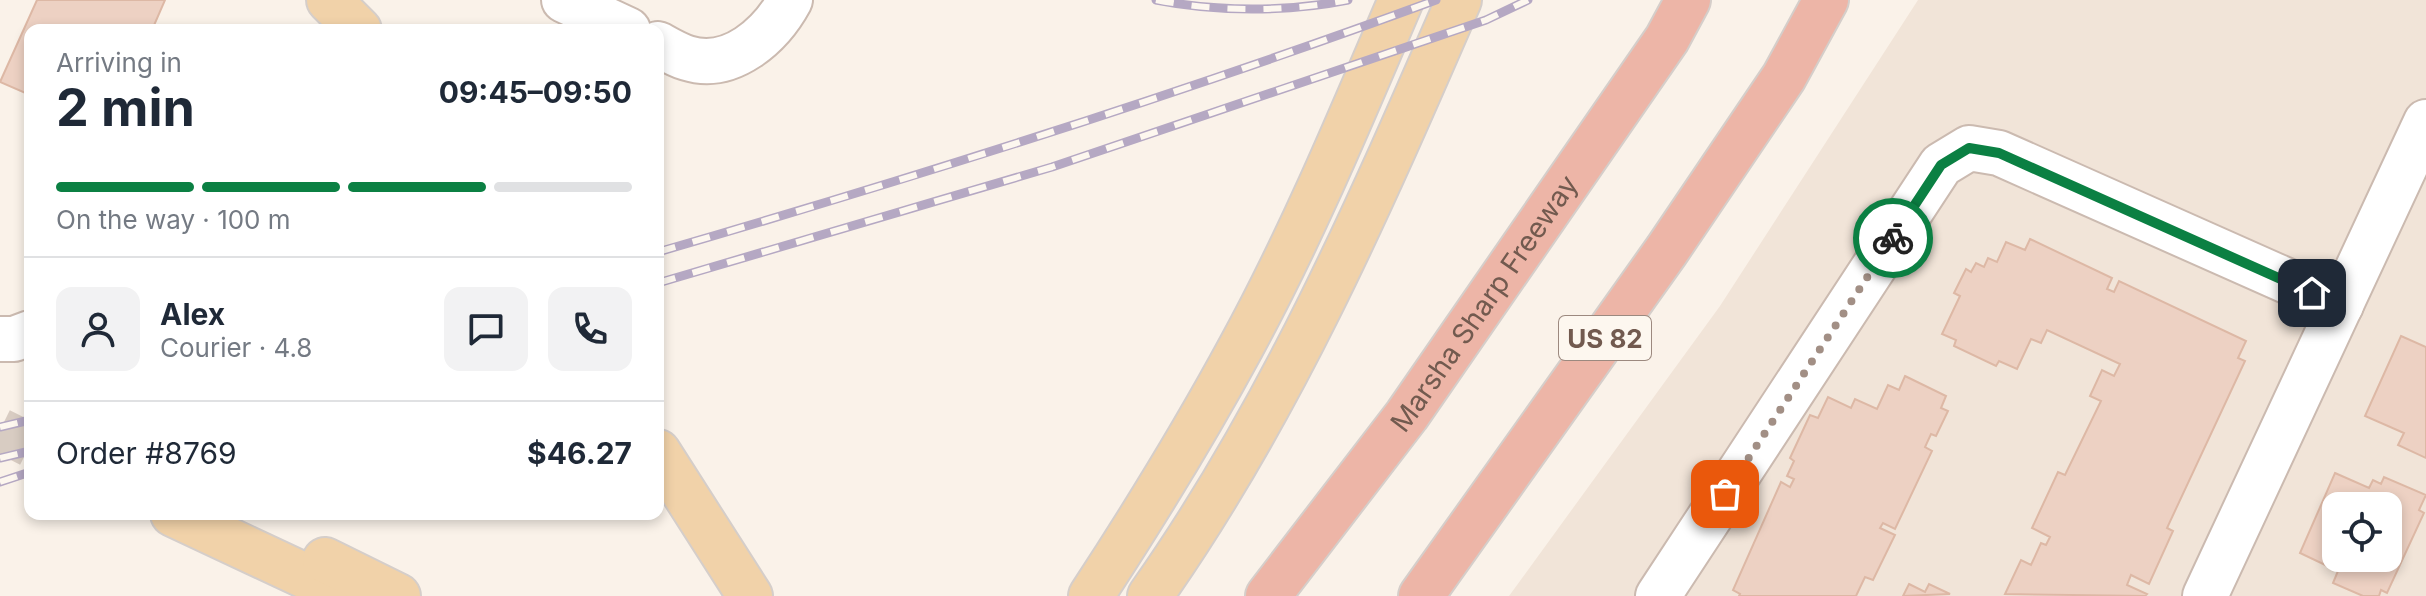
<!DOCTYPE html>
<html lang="en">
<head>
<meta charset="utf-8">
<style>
  body { margin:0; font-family:Inter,sans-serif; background:#f2f2f3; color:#1f2937; height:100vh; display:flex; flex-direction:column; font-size:30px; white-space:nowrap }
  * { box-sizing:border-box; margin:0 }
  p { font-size:26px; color:#747a83 }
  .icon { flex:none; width:44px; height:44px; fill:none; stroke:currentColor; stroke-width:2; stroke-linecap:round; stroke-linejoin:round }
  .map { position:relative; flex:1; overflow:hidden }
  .side { position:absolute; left:24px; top:24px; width:640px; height:496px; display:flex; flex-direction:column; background:#fff; border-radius:16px; box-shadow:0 4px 12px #0003 }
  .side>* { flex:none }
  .tools { position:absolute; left:2322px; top:492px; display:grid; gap:16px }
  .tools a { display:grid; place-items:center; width:80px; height:80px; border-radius:16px; background:#fff; box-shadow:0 4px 12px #0003; font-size:40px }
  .pin { position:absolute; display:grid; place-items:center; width:68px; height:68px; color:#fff; margin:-34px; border-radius:16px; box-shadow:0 4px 12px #0006 }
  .courier { position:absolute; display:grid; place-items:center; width:80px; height:80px; margin:-40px; border:6px solid #0b8043; border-radius:50%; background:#fff; color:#222; box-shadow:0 2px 10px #0007 }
  .summary em { font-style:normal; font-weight:700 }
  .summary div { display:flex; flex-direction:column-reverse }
  .summary { display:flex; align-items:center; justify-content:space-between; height:136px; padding:0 32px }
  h1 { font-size:52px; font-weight:700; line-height:60px }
  .bar { display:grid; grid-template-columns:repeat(4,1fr); gap:12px 8px; align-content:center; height:96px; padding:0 32px }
  .bar i { height:10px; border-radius:6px; background:#e0e1e3 }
  .bar .current { background:#0b8043 }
  .bar p { grid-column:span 4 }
  .line { display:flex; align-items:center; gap:20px; padding:0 32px; border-top:2px solid #e0e1e3 }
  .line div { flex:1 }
  .round { display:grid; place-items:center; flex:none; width:84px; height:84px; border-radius:16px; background:#f2f2f3 }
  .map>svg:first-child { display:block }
  .residential { fill:#f1e4d8; fill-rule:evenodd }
  .building { fill:#edd1c3; stroke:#ddb8a5; stroke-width:2; fill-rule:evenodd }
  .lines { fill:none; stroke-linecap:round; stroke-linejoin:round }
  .major-tunnel { stroke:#d8ccc2; stroke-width:44; stroke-dasharray:44 22; stroke-linecap:butt }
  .minor-casing { stroke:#cbbab0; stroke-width:48 }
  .major-casing { stroke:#d5ceca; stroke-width:48 }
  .highway-casing { stroke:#d5ceca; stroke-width:48 }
  .minor { stroke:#fff; stroke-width:44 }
  .major { stroke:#f1d2a9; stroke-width:44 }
  .highway { stroke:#edb5a7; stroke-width:44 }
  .rail-casing { stroke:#b5a8c3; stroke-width:9 }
  .rail { stroke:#fdf7ef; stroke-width:6; stroke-dasharray:18; stroke-linecap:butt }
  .done { stroke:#a28f85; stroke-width:8; stroke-dasharray:0 14.4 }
  .route { stroke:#0b8043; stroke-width:10 }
  .labels { text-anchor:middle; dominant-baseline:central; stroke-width:8; stroke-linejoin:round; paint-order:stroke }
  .shield { fill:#fdf7ef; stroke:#9c897f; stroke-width:2 }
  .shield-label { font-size:26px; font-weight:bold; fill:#725a4f }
  .street-label { font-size:28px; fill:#725a4f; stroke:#fdf7ef }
</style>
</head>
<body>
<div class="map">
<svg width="2426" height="596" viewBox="0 0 2426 596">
  <rect width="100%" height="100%" fill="#faf2e9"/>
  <path class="residential" d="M 1918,0 L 2426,0 L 2426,596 L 1509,596 L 1720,306 ZM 2336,506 L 2388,506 L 2388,558 L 2336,558 Z"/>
  <g class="building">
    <path d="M 37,0 L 165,0 L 152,30 L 30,30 L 30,95 L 0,82 Z"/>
    <path d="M 2030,239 L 2112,278 L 2107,289 L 2114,292 L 2119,281 L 2246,341 L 2238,358 L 2245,361 L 2167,528 L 2173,531 L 2149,584 L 2131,575 L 2127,585 L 2147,594 L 2145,596 L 2005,594 L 2021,560 L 2031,565 L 2041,543 L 2046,545 L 2050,537 L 2032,528 L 2058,472 L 2065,475 L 2101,401 L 2090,396 L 2102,370 L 2114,376 L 2120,364 L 2047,330 L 2041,343 L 2031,339 L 2017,369 L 1999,361 L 1996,366 L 1954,346 L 1956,340 L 1942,334 L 1960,296 L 1954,293 L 1966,269 L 1971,272 L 1976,263 L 1984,267 L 1988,258 L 1997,262 L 2006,242 L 2025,250 Z"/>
    <path d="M 2401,336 L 2426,347 L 2426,458 L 2398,445 L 2404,433 L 2365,416 Z"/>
    <path d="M 1905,376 L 1946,396 L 1941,408 L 1948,411 L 1936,436 L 1931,434 L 1925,447 L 1932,451 L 1895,529 L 1883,523 L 1880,528 L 1895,535 L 1873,580 L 1865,577 L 1856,596 L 1739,596 L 1740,594 L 1733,590 L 1781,482 L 1790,487 L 1794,479 L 1787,476 L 1794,461 L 1790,458 L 1810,415 L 1818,418 L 1828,397 L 1851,408 L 1855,399 L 1877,409 L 1888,385 L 1899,390 Z"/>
    <path d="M 2335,473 L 2369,488 L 2373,480 L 2381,484 L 2384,477 L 2426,495 L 2419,510 L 2424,513 L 2387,593 L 2381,590 L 2379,596 L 2363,596 L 2333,583 L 2338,571 L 2300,553 ZM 2336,506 L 2388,506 L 2388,558 L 2336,558 Z"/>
    <path d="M 1909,584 L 1925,592 L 1929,584 L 1950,594 L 1903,596 Z"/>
  </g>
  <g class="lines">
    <path class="major-tunnel" d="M 0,430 L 30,445"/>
    <g class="minor-casing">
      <g id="minor">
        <path d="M 564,0 L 628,30"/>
        <path d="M 658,44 C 667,49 677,55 687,58 C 731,72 771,35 790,0"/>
        <path d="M 0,339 L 14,339 L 30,333"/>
        <path d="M 1658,596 L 1941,165 L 1969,148 L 1999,153 L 2341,305"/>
        <path d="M 2205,596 L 2426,122"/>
      </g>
    </g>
    <g class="major-casing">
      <g id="major">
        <path d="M 329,0 L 359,30"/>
        <path d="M 658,452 L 750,596"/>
        <path d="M 173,514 L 348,596"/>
        <path d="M 325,560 L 398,596"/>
        <path d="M 1091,596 C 1144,515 1195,432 1241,347 C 1302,235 1351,117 1401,0"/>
        <path d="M 1150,596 C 1280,412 1370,205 1459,0"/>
      </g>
    </g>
    <g class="highway-casing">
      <g id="highway">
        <path id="s1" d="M 1268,596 L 1407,415 L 1667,39 L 1688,0"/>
        <path d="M 1421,596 L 1667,250 L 1784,77 L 1826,0"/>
      </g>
    </g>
    <use href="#minor" class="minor"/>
    <use href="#major" class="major"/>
    <use href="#highway" class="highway"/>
    <g class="rail-casing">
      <g id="rail">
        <path d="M 1156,0 C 1217,12 1288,12 1348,0"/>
        <path d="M 658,252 C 920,176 1180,94 1436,0"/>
        <path d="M 658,283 L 1052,167 L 1486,20 L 1528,0"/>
        <path d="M 0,427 L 30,420"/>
        <path d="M 0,458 L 30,451"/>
        <path d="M 0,482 L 30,472"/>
      </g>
    </g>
    <use href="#rail" class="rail"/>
  </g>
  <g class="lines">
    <path class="done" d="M 1725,494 L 1893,238"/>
    <path class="route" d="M 1893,238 L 1941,165 L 1969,148 L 1999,153 L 2312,293"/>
  </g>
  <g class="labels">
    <rect class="shield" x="1559" y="316" width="92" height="44" rx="6"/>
    <g class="shield-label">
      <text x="1605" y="338">US 82</text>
    </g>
    <g class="street-label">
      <text stroke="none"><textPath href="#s1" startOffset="364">Marsha Sharp Freeway</textPath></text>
    </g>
  </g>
</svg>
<div class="tools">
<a><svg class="icon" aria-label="locate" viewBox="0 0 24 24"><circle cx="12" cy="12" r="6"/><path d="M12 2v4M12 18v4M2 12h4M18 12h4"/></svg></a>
</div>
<div class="pin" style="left:1725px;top:494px;background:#ea580c"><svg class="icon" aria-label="bag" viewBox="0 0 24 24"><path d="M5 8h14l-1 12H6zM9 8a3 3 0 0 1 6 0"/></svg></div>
<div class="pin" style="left:2312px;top:293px;background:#1f2937"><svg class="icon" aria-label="home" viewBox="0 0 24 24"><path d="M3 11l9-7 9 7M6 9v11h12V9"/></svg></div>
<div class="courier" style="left:1893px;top:238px"><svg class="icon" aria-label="bike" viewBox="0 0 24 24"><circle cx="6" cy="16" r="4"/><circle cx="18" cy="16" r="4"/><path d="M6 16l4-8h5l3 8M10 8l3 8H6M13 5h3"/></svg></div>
<section class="side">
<div class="summary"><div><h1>2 min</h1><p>Arriving in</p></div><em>09:45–09:50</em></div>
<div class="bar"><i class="current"></i><i class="current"></i><i class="current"></i><i></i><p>On the way · 100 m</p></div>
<div class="line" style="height:144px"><a class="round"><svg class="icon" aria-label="person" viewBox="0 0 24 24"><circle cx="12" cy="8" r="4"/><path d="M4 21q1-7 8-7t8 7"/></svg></a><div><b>Alex</b><p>Courier · 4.8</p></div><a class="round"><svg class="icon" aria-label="chat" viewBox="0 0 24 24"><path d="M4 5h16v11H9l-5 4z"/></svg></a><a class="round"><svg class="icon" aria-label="phone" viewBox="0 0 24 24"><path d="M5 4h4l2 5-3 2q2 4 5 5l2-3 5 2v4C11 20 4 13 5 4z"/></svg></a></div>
<div class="line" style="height:104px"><div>Order #8769</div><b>$46.27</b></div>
</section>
</div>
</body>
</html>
